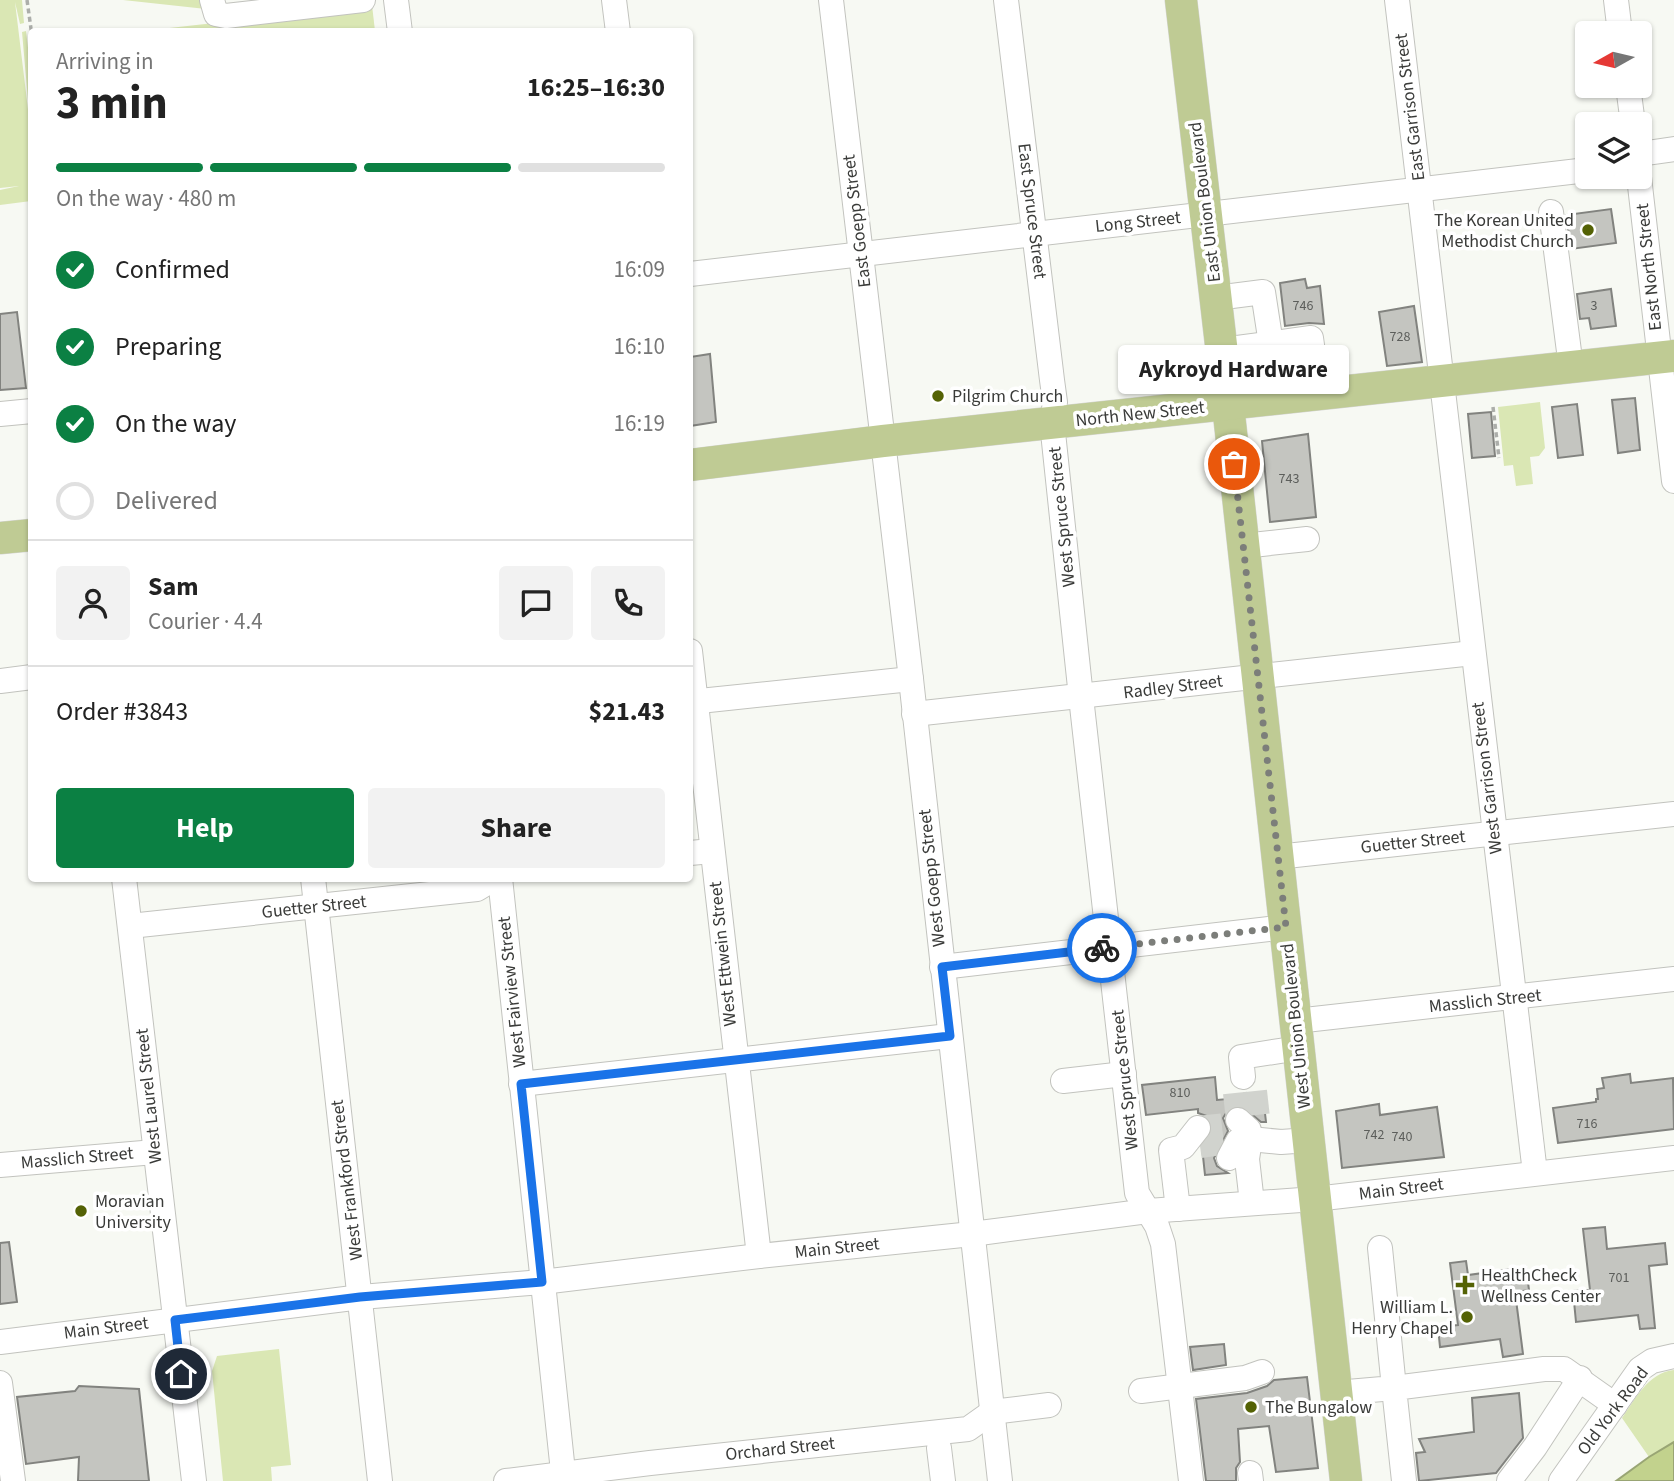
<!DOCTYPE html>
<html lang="en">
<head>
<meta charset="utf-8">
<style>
  body { margin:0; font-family:"Source Sans 3",sans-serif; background:#f2f2f2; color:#222; height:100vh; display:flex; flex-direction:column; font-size:26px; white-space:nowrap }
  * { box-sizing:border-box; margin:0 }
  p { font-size:23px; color:#767676 }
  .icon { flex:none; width:38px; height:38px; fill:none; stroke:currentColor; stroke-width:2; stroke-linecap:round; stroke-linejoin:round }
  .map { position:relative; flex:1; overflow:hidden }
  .drawer { position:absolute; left:28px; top:28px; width:665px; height:854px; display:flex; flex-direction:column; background:#fff; border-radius:7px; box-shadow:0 2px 5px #0004 }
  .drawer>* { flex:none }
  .needle { width:46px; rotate:262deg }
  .controls { position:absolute; left:1575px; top:21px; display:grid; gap:14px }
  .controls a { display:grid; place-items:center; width:77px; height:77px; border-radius:7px; background:#fff; box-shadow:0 2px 5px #0004; font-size:35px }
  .pin { position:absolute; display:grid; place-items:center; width:60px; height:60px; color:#fff; margin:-30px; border:4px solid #fff; border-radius:50%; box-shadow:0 2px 7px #0007 }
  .courier { position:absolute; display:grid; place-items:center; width:70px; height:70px; margin:-35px; border:5px solid #1a73e8; border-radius:50%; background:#fff; color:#222; box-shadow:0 2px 9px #0007 }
  .bubble { position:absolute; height:49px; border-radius:7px; background:#fff; box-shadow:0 2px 5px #0004; font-size:23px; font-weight:700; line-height:49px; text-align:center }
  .headline em { font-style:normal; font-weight:700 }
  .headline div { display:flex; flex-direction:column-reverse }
  .headline { display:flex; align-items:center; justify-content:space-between; height:119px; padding:0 28px }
  h1 { font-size:46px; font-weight:700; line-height:52px }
  .bar { display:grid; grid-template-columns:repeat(4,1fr); gap:10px 7px; align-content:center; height:84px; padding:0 28px }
  .bar i { height:9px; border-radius:5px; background:#e0e0e0 }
  .bar .current { background:#0b8043 }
  .bar p { grid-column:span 4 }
  .line { display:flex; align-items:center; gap:18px; padding:0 28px; border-top:2px solid #e0e0e0 }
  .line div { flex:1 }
  .round { display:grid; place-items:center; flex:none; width:74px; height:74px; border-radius:7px; background:#f2f2f2 }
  ol { padding:0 28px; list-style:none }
  li { display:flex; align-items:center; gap:21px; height:77px }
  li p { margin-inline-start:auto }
  li .icon { padding:7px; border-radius:50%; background:#0b8043; color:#fff; stroke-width:4 }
  li:last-child { color:#767676 }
  li i { width:38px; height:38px; border:4px solid #e0e0e0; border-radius:50% }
  .cta { display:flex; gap:14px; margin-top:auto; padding:14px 28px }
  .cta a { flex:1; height:80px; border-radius:7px; background:#0b8043; color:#fff; font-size:28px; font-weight:700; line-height:80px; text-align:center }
  .cta a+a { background:#f2f2f2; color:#222 }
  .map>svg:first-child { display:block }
  .green { fill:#dae7b4 }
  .water { fill:#c2d28d; stroke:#99a574; stroke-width:2 }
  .building { fill:#c4c5c0; stroke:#82837f; stroke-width:2 }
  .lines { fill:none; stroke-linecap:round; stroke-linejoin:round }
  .minor-tunnel { stroke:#d1d3ce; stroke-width:24; stroke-dasharray:24 12; stroke-linecap:butt }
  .minor-casing { stroke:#c2c3be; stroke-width:26 }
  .major-casing { stroke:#d4d4d3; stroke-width:33 }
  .path { stroke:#acaeaa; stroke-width:3.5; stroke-dasharray:5 3.5; stroke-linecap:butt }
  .minor { stroke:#fff; stroke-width:24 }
  .major { stroke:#bfcb94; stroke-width:32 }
  .done { stroke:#7c7e7a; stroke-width:7; stroke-dasharray:0 12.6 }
  .route { stroke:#1a73e8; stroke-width:9 }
  .poi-dot { fill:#546205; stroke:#fff; stroke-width:2.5 }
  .labels { text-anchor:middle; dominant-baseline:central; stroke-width:7; stroke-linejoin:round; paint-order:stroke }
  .number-label { font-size:14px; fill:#5c5e5b }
  .street-label { font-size:18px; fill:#3a3b39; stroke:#fff }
  .poi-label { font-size:18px; fill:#3a3b39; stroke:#fff; text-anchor:start }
</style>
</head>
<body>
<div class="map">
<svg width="1674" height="1481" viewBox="0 0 1674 1481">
  <rect width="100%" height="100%" fill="#f7f9f3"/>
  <g class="green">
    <path d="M 0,0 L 22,0 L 24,23 L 20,24 L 15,2 L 31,134 L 22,32 L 26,31 L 32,81 L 31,201 L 0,205 L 0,190 L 19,186 L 0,188 Z"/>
    <path d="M 123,0 L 205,0 L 206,9 Z"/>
    <path d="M 372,5 L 375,31 L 134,32 Z"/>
    <path d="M 1540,402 L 1545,448 L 1539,456 L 1530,457 L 1533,484 L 1516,486 L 1513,465 L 1504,466 L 1498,407 Z"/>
    <path d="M 279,1349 L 291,1465 L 271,1467 L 272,1481 L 223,1481 L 212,1371 L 217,1356 Z"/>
    <path d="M 1674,1370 L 1674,1442 L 1649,1457 L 1622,1418 C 1636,1398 1648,1373 1674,1370 Z"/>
  </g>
  <path class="water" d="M 1674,1442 L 1674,1481 L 1616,1481 L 1649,1457 Z"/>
  <g class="building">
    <path d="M 1611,209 L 1616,243 L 1571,249 L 1566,215 Z"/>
    <path d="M 1305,279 L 1307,288 L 1320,286 L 1324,324 L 1309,323 L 1285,326 L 1280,283 Z"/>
    <path d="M 1611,289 L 1616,326 L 1591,329 L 1589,318 L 1580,319 L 1577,294 Z"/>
    <path d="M 1414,306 L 1422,362 L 1387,366 L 1379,312 Z"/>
    <path d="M 17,312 L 26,388 L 0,390 L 0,314 Z"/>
    <path d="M 710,354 L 716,422 L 690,426 L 690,357 Z"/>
    <path d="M 1635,398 L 1640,450 L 1618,453 L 1612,400 Z"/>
    <path d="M 1577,404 L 1583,455 L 1558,458 L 1552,407 Z"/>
    <path d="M 1491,412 L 1495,456 L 1472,458 L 1468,414 Z"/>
    <path d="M 1308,434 L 1316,517 L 1270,522 L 1262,441 Z"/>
    <path d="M 1630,1074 L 1631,1083 L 1673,1078 L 1674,1129 L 1558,1143 L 1553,1108 L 1596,1102 L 1596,1099 L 1598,1099 L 1597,1089 L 1604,1088 L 1602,1078 Z"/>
    <path d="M 1215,1077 L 1217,1100 L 1263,1096 L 1266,1122 L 1261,1122 L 1242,1106 L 1234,1106 L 1228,1110 L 1223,1118 L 1228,1131 L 1214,1158 L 1217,1166 L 1228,1173 L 1205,1175 L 1202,1147 L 1213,1131 L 1211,1122 L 1207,1116 L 1198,1113 L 1198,1109 L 1146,1115 L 1142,1085 Z"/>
    <path d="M 1379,1104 L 1380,1115 L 1437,1107 L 1444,1157 L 1342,1168 L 1336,1111 Z"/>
    <path d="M 1605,1227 L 1607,1249 L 1665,1243 L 1667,1264 L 1649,1266 L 1655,1328 L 1640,1329 L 1638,1315 L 1576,1322 L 1573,1291 L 1590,1290 L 1583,1229 Z"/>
    <path d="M 9,1242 L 17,1302 L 0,1304 L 0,1243 Z"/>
    <path d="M 1466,1261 L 1468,1275 L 1526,1267 L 1529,1290 L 1515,1292 L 1523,1354 L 1503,1357 L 1500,1339 L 1440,1347 L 1438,1327 L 1458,1325 L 1450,1263 Z"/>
    <path d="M 1224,1344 L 1226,1365 L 1193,1370 L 1190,1347 Z"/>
    <path d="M 1307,1377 L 1318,1468 L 1276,1472 L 1269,1426 L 1238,1429 L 1240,1462 L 1236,1468 L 1236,1481 L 1206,1481 L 1196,1399 L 1247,1393 L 1267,1386 L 1274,1380 Z"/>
    <path d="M 79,1386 L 139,1389 L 149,1481 L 78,1481 L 79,1457 L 26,1464 L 17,1397 L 75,1391 Z"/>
    <path d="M 1519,1393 L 1523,1438 L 1496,1473 L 1419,1481 L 1416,1453 L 1425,1452 L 1419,1439 L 1474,1432 L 1472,1398 Z"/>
  </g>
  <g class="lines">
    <g class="minor-tunnel">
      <path d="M 1255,1091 L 1258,1118"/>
      <path d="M 1235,1093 L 1238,1120"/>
      <path d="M 1198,1128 L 1226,1125"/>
      <path d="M 1200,1146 L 1228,1142"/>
    </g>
    <g class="minor-casing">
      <g id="minor">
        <path d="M 212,0 L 216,14 L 226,16 L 363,0"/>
        <path d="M 396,0 L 400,32"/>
        <path d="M 614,0 L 618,32"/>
        <path d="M 831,0 L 911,679 L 1000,1481"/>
        <path d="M 1006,0 L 1052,380 L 1055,402 L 1052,423 L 1081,697 L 1137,1193 L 1157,1226 L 1163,1244 L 1191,1481"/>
        <path d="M 1397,0 L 1535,1173"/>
        <path d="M 1616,0 L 1620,33"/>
        <path d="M 1628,86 L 1633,124"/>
        <path d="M 1640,154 L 1674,149"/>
        <path d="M 1639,177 L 1674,481"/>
        <path d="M 1551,212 L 1571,367"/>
        <path d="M 690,274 L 1587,170"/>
        <path d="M 1216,298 L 1263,292 L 1271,344"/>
        <path d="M 1222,350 L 1311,338 L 1319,395"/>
        <path d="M 0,414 L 32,411"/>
        <path d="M 1243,546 L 1307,539"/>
        <path d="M 690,651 L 759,1256"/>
        <path d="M 0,681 L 32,677"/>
        <path d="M 690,702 L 911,679"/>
        <path d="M 914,714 L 1473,653"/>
        <path d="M 690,853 L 712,851"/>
        <path d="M 1277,857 L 1674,814"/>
        <path d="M 124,878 L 194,1481"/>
        <path d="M 313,878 L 380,1481"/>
        <path d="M 500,878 L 564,1481"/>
        <path d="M 130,926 L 477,889 L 495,878"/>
        <path d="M 942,967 L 1286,927"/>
        <path d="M 1296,1021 L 1674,979"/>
        <path d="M 1243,1077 L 1241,1057 L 1299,1048"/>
        <path d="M 1063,1081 L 1124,1074"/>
        <path d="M 521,1084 L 949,1036"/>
        <path d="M 1238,1120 L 1249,1130 L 1250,1139 L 1247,1159 L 1252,1203"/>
        <path d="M 1229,1158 L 1238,1141 L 1250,1139 L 1281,1142 L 1309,1140"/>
        <path d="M 0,1165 L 155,1152"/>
        <path d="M 1178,1209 L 1171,1150 L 1183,1147 L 1198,1128"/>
        <path d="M 0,1342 L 361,1297 L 542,1282 L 759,1256 L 972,1234 L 1148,1211 L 1315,1199 L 1674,1158"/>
        <path d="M 0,1383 L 13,1481"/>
        <path d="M 1141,1391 L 1245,1378 L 1262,1372"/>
        <path d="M 1336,1393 L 1394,1388 L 1380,1248"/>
        <path d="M 939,1448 L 943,1481"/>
        <path d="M 1250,1473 L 1251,1481"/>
        <path d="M 506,1481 L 650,1463 L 968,1429 L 992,1412 L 1049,1405"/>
        <path d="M 1404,1481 L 1394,1388 L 1544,1369 L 1564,1369 L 1615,1405"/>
        <path d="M 1509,1481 L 1535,1447 L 1580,1378"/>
        <path d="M 1561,1481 L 1640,1369 L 1652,1361 L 1674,1356"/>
      </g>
    </g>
    <g class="major-casing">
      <g id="major">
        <path d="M 1181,0 L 1228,405 L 1346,1481"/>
        <path d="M 690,465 L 883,441 L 1674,356"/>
        <path d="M 0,538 L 32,535"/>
      </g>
    </g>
    <g class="path">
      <path d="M 27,0 L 32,36"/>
      <path d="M 1493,407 L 1499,458"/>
    </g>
    <use href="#minor" class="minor"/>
    <use href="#major" class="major"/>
  </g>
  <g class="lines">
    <path class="done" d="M 1102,948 L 1286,927 L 1234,464"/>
    <path class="route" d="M 181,1374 L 175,1320 L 360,1297 L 542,1282 L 521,1084 L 950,1036 L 942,967 L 1102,948"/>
  </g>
  <g class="poi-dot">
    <circle cx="1588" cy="230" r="7"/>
    <circle cx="938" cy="396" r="7"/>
    <circle cx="81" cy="1211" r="7"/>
    <path d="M1461.5 1274.5h7v7h7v7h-7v7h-7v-7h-7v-7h7z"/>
    <circle cx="1467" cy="1317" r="7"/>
    <circle cx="1251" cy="1407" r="7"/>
  </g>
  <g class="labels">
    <g class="number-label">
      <text x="1303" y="306">746</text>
      <text x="1594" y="306">3</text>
      <text x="1400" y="337">728</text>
      <text x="1289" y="479">743</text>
      <text x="1180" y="1093">810</text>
      <text x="1587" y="1124">716</text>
      <text x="1374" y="1135">742</text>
      <text x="1402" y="1137">740</text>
      <text x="1619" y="1278">701</text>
    </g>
    <g class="street-label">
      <text transform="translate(1410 107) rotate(-97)">East Garrison Street</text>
      <text transform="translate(1205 202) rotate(-97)">East Union Boulevard</text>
      <text transform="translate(1032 211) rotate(83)">East Spruce Street</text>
      <text transform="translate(857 221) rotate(-97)">East Goepp Street</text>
      <text transform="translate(1138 222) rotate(-6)">Long Street</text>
      <text transform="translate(1649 267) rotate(-96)">East North Street</text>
      <text transform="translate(1140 414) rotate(-6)">North New Street</text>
      <text transform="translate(1062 517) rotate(-96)">West Spruce Street</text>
      <text transform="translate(1173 687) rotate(-7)">Radley Street</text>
      <text transform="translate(1487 778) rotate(-97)">West Garrison Street</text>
      <text transform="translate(1413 842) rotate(-6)">Guetter Street</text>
      <text transform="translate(932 878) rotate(-96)">West Goepp Street</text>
      <text transform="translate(314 907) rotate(-6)">Guetter Street</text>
      <text transform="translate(723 954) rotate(-96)">West Ettwein Street</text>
      <text transform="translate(512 992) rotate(-96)">West Fairview Street</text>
      <text transform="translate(1485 1001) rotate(-6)">Masslich Street</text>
      <text transform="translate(1296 1026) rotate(-96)">West Union Boulevard</text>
      <text transform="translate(1125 1080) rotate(-96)">West Spruce Street</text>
      <text transform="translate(149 1096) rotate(-96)">West Laurel Street</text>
      <text transform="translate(77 1158) rotate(-5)">Masslich Street</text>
      <text transform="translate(347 1180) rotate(-97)">West Frankford Street</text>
      <text transform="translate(1401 1189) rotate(-7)">Main Street</text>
      <text transform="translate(837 1248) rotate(-6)">Main Street</text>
      <text transform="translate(106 1328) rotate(-7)">Main Street</text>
      <text transform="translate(1613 1411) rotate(-53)">Old York Road</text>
      <text transform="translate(780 1449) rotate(-6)">Orchard Street</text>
    </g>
    <g class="poi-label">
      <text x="1574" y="220" text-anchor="end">The Korean United<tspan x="1574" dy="21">Methodist Church</tspan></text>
      <text x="952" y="396">Pilgrim Church</text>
      <text x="95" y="1201">Moravian<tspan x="95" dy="21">University</tspan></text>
      <text x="1481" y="1275">HealthCheck<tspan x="1481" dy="21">Wellness Center</tspan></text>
      <text x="1453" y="1307" text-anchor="end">William L.<tspan x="1453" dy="21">Henry Chapel</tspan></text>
      <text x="1265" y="1407">The Bungalow</text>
    </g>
  </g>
</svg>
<div class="controls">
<a><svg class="needle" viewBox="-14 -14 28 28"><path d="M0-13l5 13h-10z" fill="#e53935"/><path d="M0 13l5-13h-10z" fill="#767676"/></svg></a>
<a><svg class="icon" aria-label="layers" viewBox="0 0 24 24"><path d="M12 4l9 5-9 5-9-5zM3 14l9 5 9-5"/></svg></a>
</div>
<div class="pin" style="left:1234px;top:464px;background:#ea580c"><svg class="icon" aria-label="bag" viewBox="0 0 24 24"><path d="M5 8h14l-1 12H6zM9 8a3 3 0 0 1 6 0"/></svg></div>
<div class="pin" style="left:181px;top:1374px;background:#1f2937"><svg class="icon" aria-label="home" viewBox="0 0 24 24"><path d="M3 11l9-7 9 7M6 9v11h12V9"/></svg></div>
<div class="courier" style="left:1102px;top:948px"><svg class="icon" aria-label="bike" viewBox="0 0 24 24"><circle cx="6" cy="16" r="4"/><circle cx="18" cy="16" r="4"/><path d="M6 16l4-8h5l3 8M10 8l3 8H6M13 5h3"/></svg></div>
<div class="bubble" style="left:1118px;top:345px;width:231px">Aykroyd Hardware</div>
<section class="drawer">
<div class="headline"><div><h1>3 min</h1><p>Arriving in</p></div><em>16:25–16:30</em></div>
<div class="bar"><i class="current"></i><i class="current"></i><i class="current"></i><i></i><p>On the way · 480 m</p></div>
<ol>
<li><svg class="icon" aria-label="check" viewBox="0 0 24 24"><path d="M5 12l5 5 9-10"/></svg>Confirmed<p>16:09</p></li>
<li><svg class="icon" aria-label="check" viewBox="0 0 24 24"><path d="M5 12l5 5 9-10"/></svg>Preparing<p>16:10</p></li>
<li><svg class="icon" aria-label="check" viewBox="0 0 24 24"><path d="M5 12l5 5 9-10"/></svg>On the way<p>16:19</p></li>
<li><i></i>Delivered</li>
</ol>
<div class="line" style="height:126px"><a class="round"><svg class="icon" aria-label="person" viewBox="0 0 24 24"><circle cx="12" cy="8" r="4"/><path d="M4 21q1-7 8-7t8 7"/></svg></a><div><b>Sam</b><p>Courier · 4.4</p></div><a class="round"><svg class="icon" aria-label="chat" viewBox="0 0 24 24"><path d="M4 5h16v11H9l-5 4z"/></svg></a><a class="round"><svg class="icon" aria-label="phone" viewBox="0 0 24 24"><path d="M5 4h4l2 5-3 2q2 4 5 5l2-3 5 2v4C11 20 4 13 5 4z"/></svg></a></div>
<div class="line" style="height:91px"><div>Order #3843</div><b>$21.43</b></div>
<div class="cta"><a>Help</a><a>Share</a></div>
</section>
</div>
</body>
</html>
